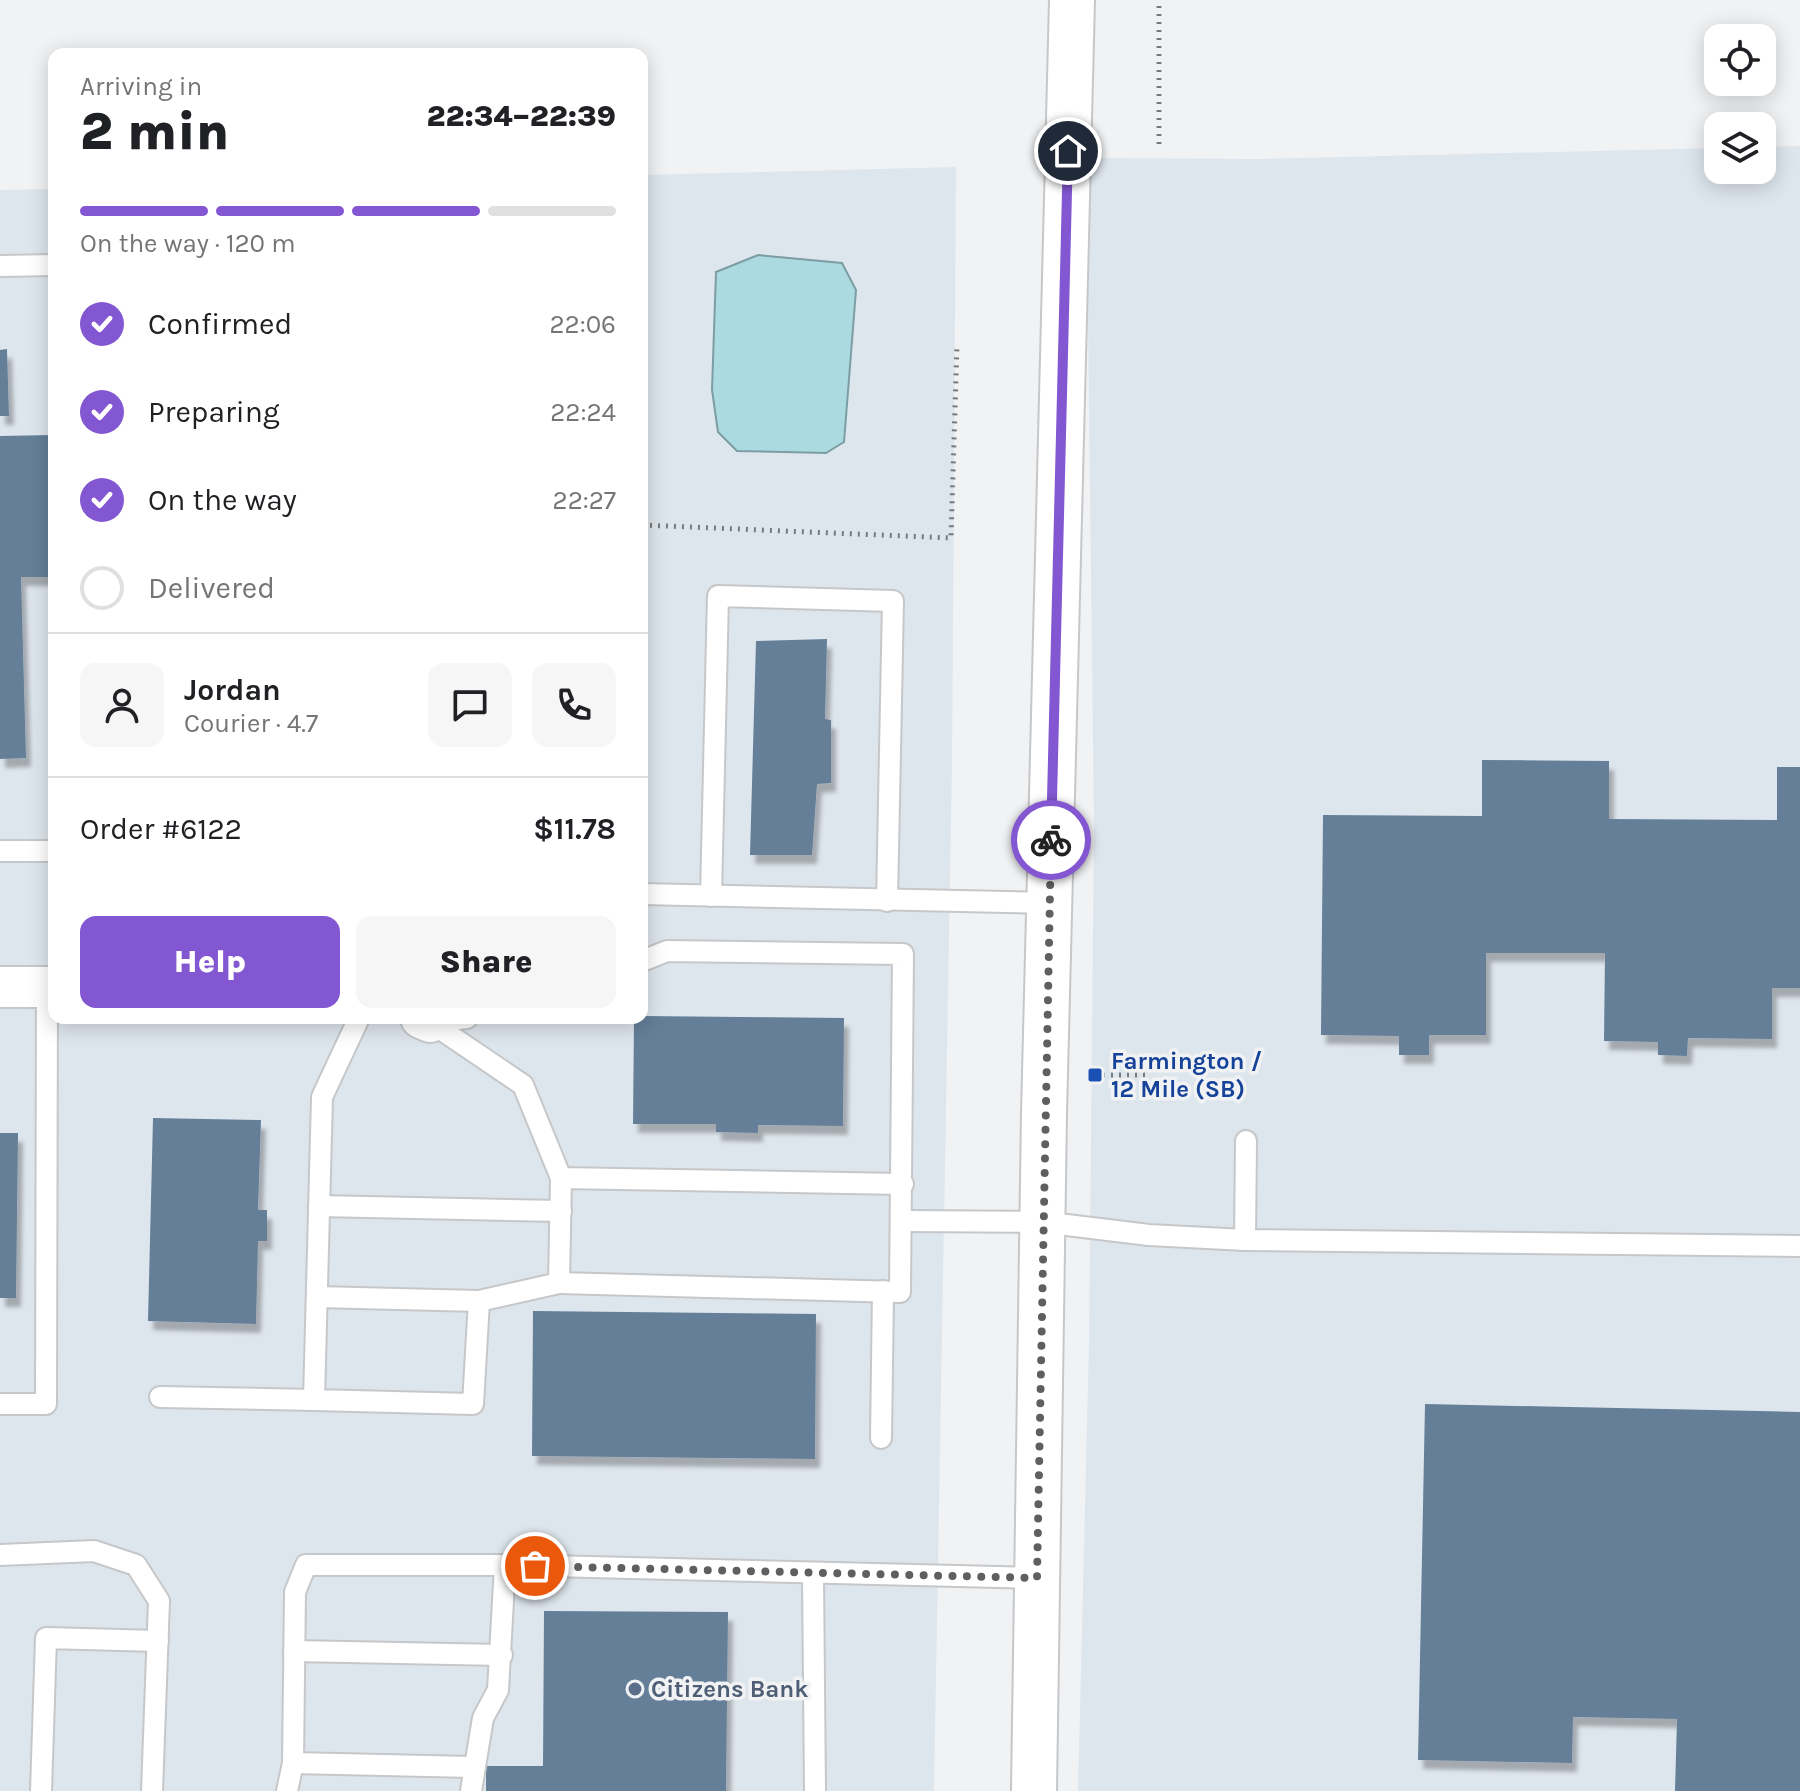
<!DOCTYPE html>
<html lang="en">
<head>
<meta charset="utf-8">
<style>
  body { margin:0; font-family:Karla,sans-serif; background:#f6f6f6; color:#202124; height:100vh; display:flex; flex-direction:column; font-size:30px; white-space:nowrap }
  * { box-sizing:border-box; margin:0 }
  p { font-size:26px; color:#757577 }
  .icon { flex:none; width:44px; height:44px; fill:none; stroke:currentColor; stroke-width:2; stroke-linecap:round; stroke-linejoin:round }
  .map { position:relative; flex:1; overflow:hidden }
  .details { position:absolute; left:48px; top:48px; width:600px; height:976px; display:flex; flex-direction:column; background:#fff; border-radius:16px; box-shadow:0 4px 20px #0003 }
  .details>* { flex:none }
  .controls { position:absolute; left:1704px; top:24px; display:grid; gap:16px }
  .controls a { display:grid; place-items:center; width:72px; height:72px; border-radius:16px; background:#fff; box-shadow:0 4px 20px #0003; font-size:40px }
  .pin { position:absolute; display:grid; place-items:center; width:68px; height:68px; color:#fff; margin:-34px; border:4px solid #fff; border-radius:50%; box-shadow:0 2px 8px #0007 }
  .courier { position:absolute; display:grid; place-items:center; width:80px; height:80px; margin:-40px; border:6px solid #8357d1; border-radius:50%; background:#fff; color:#222; box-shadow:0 2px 10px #0007 }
  .head em { font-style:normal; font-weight:800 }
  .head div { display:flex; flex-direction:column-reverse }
  .head { display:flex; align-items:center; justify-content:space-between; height:136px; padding:0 32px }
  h1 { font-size:52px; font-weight:800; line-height:60px }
  .bar { display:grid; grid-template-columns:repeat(4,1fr); gap:12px 8px; align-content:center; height:96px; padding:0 32px }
  .bar i { height:10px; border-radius:6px; background:#e0e0e0 }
  .bar .on { background:#8357d1 }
  .bar p { grid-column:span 4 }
  .line { display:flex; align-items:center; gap:20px; padding:0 32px; border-top:2px solid #e0e0e0 }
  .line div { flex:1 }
  .round { display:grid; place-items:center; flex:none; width:84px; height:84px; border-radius:16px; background:#f6f6f6 }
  ol { padding:0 32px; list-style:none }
  li { display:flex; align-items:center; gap:24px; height:88px }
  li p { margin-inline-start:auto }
  li .icon { padding:8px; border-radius:50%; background:#8357d1; color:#fff; stroke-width:4 }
  li:last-child { color:#757577 }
  li i { width:44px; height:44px; border:4px solid #e0e0e0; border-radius:50% }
  .primary-button { display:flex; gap:16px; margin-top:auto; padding:16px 32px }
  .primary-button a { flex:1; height:92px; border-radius:16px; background:#8357d1; color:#fff; font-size:32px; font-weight:800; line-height:92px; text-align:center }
  .primary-button a+a { background:#f6f6f6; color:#202124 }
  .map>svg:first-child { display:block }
  .built { fill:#dee6ed }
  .water { fill:#abdae1; stroke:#7c9da3; stroke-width:2 }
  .building { fill:#657f99; filter:url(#shadow) }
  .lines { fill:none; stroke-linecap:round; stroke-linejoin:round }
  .lane-casing { stroke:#c6c7c9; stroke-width:24 }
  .street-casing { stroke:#c6c7c9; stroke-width:44 }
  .secondary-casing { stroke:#c6c7c9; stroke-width:48 }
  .path { stroke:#797a7b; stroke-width:5; stroke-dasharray:2 6; stroke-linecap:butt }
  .lane { stroke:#fff; stroke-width:20 }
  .street { stroke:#fff; stroke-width:40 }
  .secondary { stroke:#fff; stroke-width:44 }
  .done { stroke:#5f5f60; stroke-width:8; stroke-dasharray:0 14.4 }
  .route { stroke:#8357d1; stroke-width:10 }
  .transit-dot { fill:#1a4fb4; stroke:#f1f2f4; stroke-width:3 }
  .service-dot { fill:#5c6f8a; stroke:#f1f2f4; stroke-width:3 }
  .labels { text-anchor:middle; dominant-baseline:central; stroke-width:7; stroke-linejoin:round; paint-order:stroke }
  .transit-label { font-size:24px; font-weight:bold; fill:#164399; stroke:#f1f2f4; text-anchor:start }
  .service-label { font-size:24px; font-weight:bold; fill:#4e5e75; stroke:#f1f2f4; text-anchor:start }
</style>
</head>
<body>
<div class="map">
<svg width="1800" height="1791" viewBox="0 0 1800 1791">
  <defs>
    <filter id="shadow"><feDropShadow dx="5" dy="9" stdDeviation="2" flood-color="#0004"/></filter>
  </defs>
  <rect width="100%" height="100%" fill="#f1f2f4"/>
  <g class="built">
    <path d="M 1800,146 L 1800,1791 L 1078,1791 L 1089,1345 L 1094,826 L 1086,158 L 1258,159 L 1718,148 L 1718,170 L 1762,170 L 1762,147 Z"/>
    <path d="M 956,167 L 952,765 L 934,1791 L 0,1791 L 0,190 L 54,189 L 54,1018 L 642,1018 L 642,175 Z"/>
  </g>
  <path class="water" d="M 758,255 L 842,263 L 856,290 L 844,442 L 826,453 L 737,451 L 718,432 L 712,390 L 716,272 Z"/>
  <g class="building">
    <path d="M 7,349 L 9,416 L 0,416 L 0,350 Z"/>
    <path d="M 52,435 L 54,577 L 21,577 L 26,758 L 0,759 L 0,436 Z"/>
    <path d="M 827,639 L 825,719 L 831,720 L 831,783 L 817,784 L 812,855 L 750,855 L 756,641 Z"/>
    <path d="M 1482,760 L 1609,761 L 1609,819 L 1777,820 L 1777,767 L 1800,767 L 1800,988 L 1772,988 L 1772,1039 L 1688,1038 L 1687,1056 L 1658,1055 L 1658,1042 L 1604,1041 L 1605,953 L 1486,953 L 1486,1035 L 1429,1035 L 1429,1055 L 1399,1055 L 1399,1036 L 1321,1035 L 1323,815 L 1482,816 Z"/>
    <path d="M 642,1016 L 844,1018 L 843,1126 L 758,1125 L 758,1133 L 716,1132 L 716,1124 L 633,1124 L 634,1018 Z"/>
    <path d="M 153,1118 L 261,1120 L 258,1210 L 267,1210 L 267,1241 L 258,1241 L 256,1324 L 148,1321 Z"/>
    <path d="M 0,1133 L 18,1133 L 16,1298 L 0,1298 Z"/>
    <path d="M 533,1311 L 816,1314 L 815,1459 L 532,1456 Z"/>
    <path d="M 1425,1404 L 1800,1412 L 1800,1791 L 1675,1791 L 1677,1719 L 1573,1717 L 1572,1763 L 1418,1760 Z"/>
    <path d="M 544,1611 L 728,1612 L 726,1791 L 486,1791 L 486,1766 L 543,1766 Z"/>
  </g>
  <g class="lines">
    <g class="lane-casing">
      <g id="lane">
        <path d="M 0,266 L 54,265"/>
        <path d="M 0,851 L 54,851"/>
        <path d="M 642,894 L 1049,903"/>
        <path d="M 711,896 L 718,596 L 893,601 L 887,901"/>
        <path d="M 359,1018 L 322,1097 L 314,1400 L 473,1404 L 479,1301 L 559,1283 L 561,1178"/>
        <path d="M 430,1022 L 523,1085 L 561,1178 L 903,1184"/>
        <path d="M 430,1022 L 467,1018"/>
        <path d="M 319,1206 L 561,1211"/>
        <path d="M 903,1221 L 1042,1222 L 1149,1235 L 1245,1240 L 1800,1246"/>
        <path d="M 1245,1240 L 1246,1141"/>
        <path d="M 559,1283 L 900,1292 L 903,954 L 667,951 L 642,961"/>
        <path d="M 317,1297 L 479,1301"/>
        <path d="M 160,1397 L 314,1400"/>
        <path d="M 0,1404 L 46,1404 L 47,987"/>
        <path d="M 881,1438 L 883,1291"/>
        <path d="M 0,1555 L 94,1551 L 136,1565 L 159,1601 L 152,1791"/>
        <path d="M 813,1574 L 815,1791"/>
        <path d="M 294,1651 L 502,1655"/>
        <path d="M 293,1763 L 472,1767"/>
        <path d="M 41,1791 L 46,1638 L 158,1641"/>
        <path d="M 287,1791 L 293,1763 L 295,1592 L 306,1565 L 505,1565 L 1037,1578"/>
        <path d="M 471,1791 L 483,1718 L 498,1690 L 505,1565"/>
      </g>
    </g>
    <g class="street-casing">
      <g id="street">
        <path d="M 0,987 L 54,987"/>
        <path d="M 421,1018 L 430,1022"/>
      </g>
    </g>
    <g class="secondary-casing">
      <path id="secondary" d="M 1034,1791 L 1044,1113 L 1072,0"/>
    </g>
    <g class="path">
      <path d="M 1159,144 L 1159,0"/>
      <path d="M 642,525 L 951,538 L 957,344"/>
      <path d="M 1095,1075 L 1150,1075"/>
    </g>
    <use href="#lane" class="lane"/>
    <use href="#street" class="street"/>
    <use href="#secondary" class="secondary"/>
  </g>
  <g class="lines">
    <path class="done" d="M 535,1566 L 1037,1578 L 1051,840"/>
    <path class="route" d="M 1051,840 L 1068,151"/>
  </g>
  <rect class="transit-dot" x="1087" y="1067" width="16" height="16" rx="4"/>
  <circle class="service-dot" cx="635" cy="1689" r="8"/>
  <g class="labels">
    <g class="transit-label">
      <text x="1111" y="1061">Farmington /<tspan x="1111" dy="28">12 Mile (SB)</tspan></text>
    </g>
    <g class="service-label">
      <text x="651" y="1689">Citizens Bank</text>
    </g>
  </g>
</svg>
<div class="controls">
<a><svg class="icon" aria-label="locate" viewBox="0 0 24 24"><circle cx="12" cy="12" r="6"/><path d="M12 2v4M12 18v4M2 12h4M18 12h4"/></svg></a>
<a><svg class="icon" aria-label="layers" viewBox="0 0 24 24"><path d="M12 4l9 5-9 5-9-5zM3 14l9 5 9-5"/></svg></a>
</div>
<div class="pin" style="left:535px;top:1566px;background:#ea580c"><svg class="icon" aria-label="bag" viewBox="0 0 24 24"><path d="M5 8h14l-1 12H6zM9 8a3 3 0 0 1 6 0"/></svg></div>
<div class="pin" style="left:1068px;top:151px;background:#1f2937"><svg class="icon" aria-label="home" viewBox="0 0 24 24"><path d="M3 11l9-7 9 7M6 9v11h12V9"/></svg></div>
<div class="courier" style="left:1051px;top:840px"><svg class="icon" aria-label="bike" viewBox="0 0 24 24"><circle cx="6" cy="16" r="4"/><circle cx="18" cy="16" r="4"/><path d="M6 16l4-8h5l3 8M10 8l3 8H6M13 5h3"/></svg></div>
<section class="details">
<div class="head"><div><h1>2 min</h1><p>Arriving in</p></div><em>22:34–22:39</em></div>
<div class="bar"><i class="on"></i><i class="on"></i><i class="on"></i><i></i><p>On the way · 120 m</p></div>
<ol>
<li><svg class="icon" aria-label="check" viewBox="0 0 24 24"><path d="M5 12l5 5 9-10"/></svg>Confirmed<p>22:06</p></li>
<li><svg class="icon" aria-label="check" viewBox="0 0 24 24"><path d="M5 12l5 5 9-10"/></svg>Preparing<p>22:24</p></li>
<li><svg class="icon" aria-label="check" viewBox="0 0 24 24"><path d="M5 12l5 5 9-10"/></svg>On the way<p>22:27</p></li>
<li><i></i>Delivered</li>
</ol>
<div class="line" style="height:144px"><a class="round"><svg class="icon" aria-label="person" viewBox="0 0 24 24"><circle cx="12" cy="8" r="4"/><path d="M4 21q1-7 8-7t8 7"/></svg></a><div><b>Jordan</b><p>Courier · 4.7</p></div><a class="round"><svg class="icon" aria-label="chat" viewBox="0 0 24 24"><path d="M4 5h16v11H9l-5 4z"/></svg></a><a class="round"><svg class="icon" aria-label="phone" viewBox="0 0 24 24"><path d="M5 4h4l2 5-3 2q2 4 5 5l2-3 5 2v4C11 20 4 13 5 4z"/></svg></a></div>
<div class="line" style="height:104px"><div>Order #6122</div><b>$11.78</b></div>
<div class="primary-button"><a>Help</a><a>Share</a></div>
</section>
</div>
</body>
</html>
